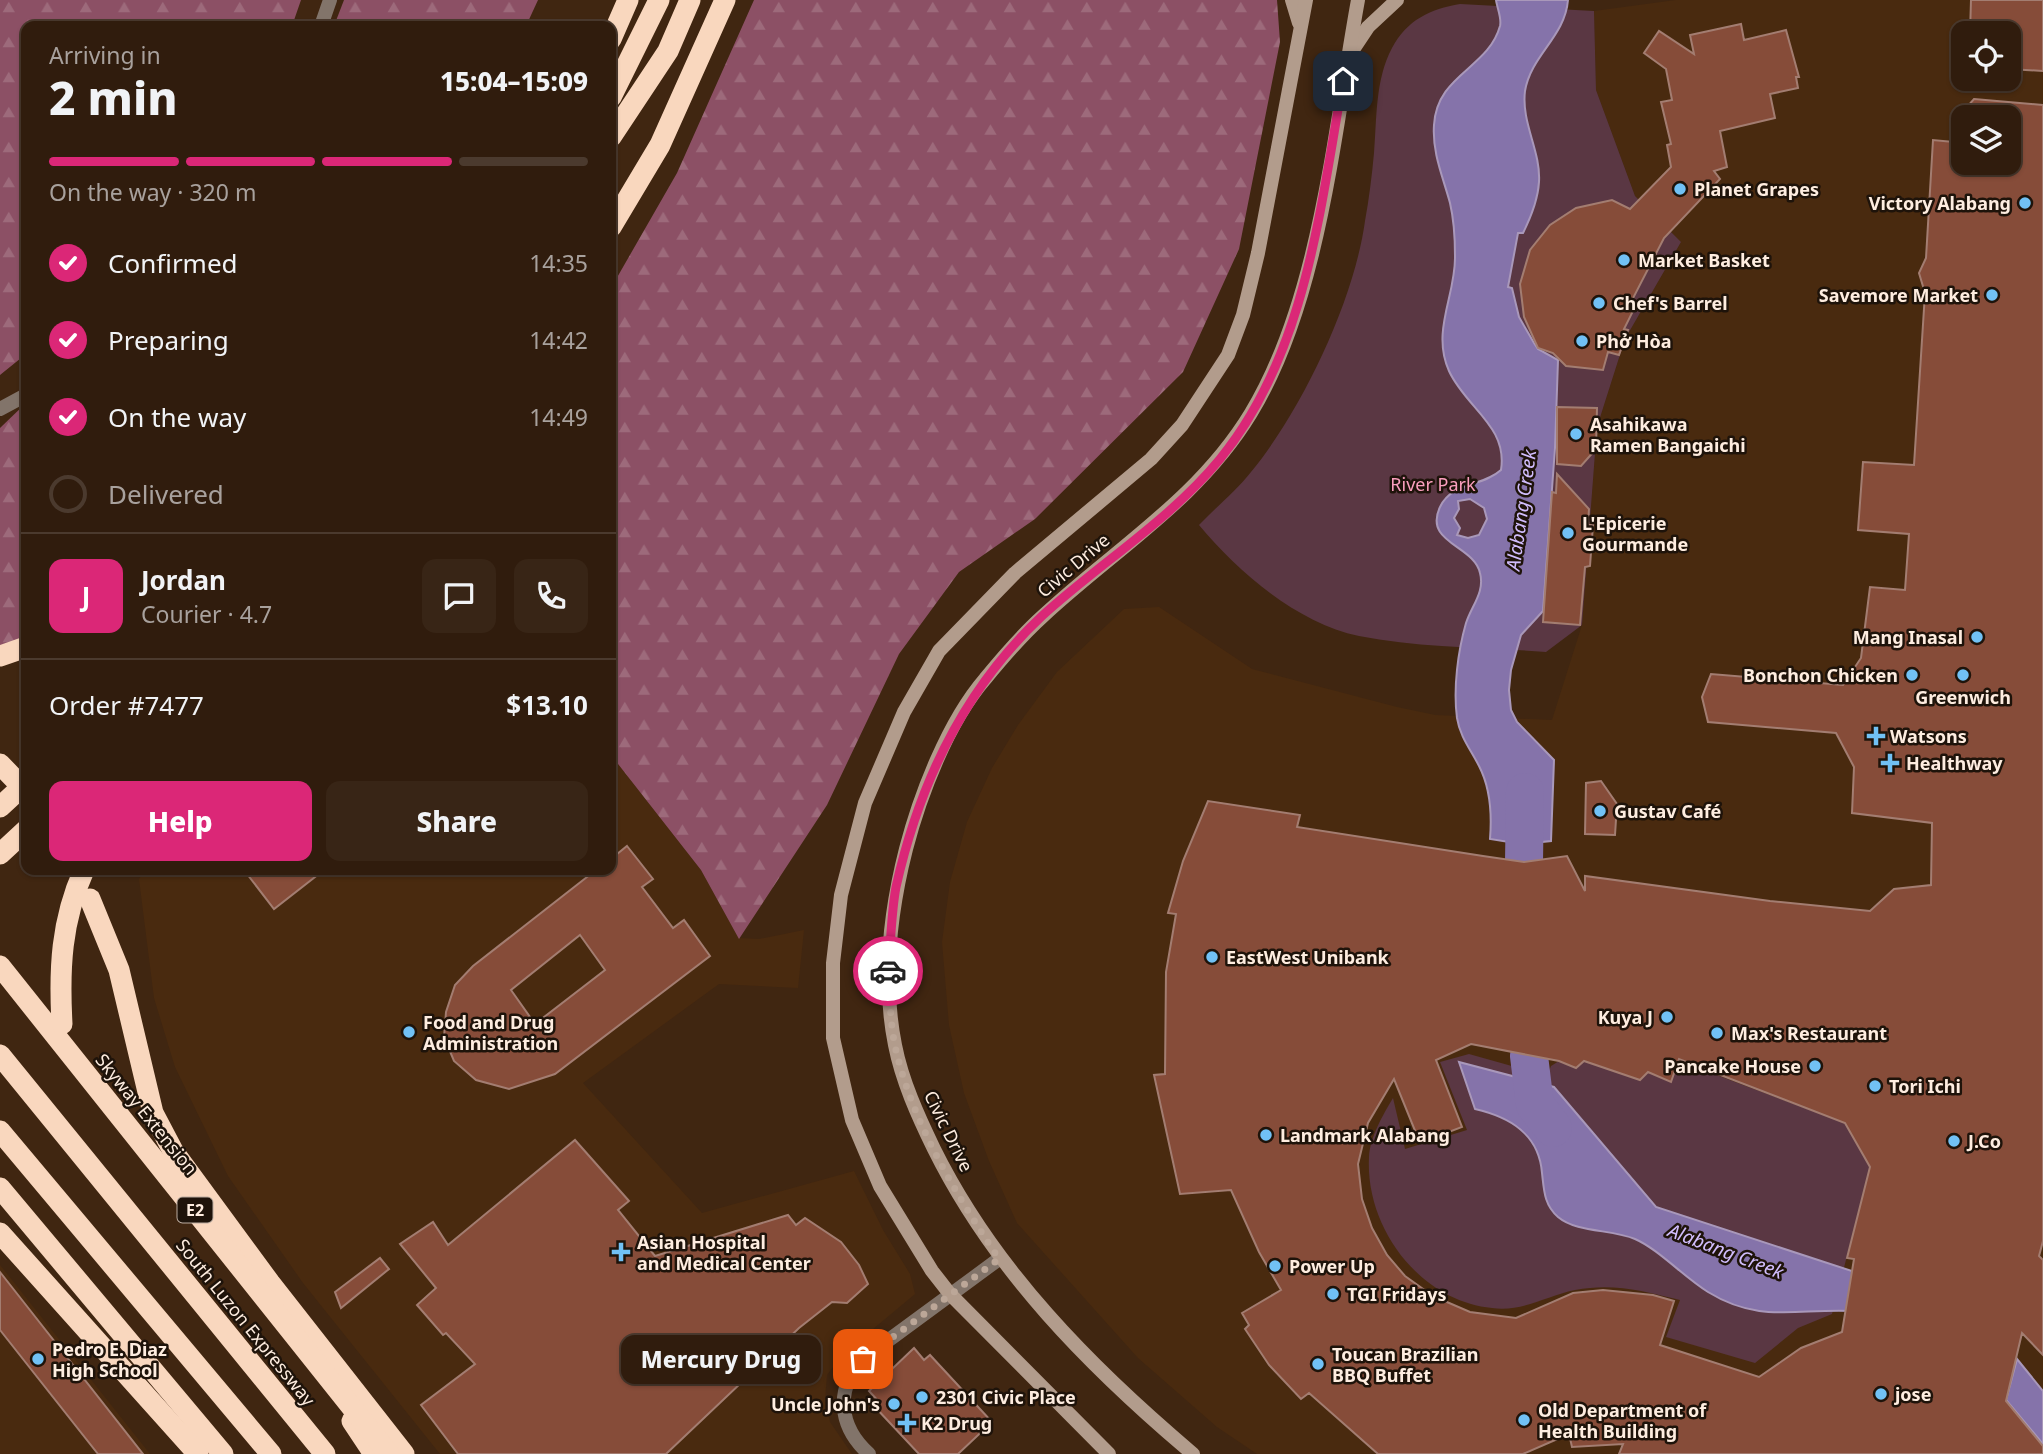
<!DOCTYPE html>
<html lang="en">
<head>
<meta charset="utf-8">
<style>
  body { margin:0; font-family:"Noto Sans",sans-serif; background:#382516; color:#f1f3f6; height:100vh; display:flex; flex-direction:column; font-size:26px; white-space:nowrap }
  * { box-sizing:border-box; margin:0 }
  p { font-size:23px; color:#a8a19d }
  .icon { flex:none; width:38px; height:38px; fill:none; stroke:currentColor; stroke-width:2; stroke-linecap:round; stroke-linejoin:round }
  .map { position:relative; flex:1; overflow:hidden }
  .sheet { position:absolute; left:21px; top:21px; width:595px; height:854px; display:flex; flex-direction:column; background:#301c0d; border-radius:14px; box-shadow:0 2px 5px #0004,0 0 0 2px #4b3a2e }
  .sheet>* { flex:none }
  .buttons { position:absolute; left:1951px; top:21px; display:grid; gap:14px }
  .buttons a { display:grid; place-items:center; width:70px; height:70px; border-radius:14px; background:#301c0d; box-shadow:0 2px 5px #0004,0 0 0 2px #4b3a2e; font-size:35px }
  .pin { position:absolute; display:grid; place-items:center; width:60px; height:60px; color:#fff; margin:-30px; border-radius:14px; box-shadow:0 4px 10px #0006 }
  .courier { position:absolute; display:grid; place-items:center; width:70px; height:70px; margin:-35px; border:5px solid #db2777; border-radius:50%; background:#fff; color:#222; box-shadow:0 2px 9px #0007 }
  .bubble { position:absolute; height:49px; border-radius:14px; background:#301c0d; box-shadow:0 2px 5px #0004,0 0 0 2px #4b3a2e; font-size:23px; font-weight:800; line-height:49px; text-align:center }
  .head em { font-style:normal; font-weight:800 }
  .head div { display:flex; flex-direction:column-reverse }
  .head { display:flex; align-items:center; justify-content:space-between; height:119px; padding:0 28px }
  h1 { font-size:46px; font-weight:800; line-height:52px }
  .bar { display:grid; grid-template-columns:repeat(4,1fr); gap:10px 7px; align-content:center; height:84px; padding:0 28px }
  .bar i { height:9px; border-radius:5px; background:#4b3a2e }
  .bar .active { background:#db2777 }
  .bar p { grid-column:span 4 }
  .line { display:flex; align-items:center; gap:18px; padding:0 28px; border-top:2px solid #4b3a2e }
  .line div { flex:1 }
  .round { display:grid; place-items:center; flex:none; width:74px; height:74px; border-radius:14px; background:#382516 }
  ol { padding:0 28px; list-style:none }
  li { display:flex; align-items:center; gap:21px; height:77px }
  li p { margin-inline-start:auto }
  li .icon { padding:7px; border-radius:50%; background:#db2777; color:#fff; stroke-width:4 }
  li:last-child { color:#a8a19d }
  li i { width:38px; height:38px; border:4px solid #4b3a2e; border-radius:50% }
  .action { display:flex; gap:14px; margin-top:auto; padding:14px 28px }
  .action a { flex:1; height:80px; border-radius:14px; background:#db2777; color:#fff; font-size:28px; font-weight:800; line-height:80px; text-align:center }
  .action a+a { background:#382516; color:#f1f3f6 }
  .map>svg:first-child { display:block }
  .built { fill:#492a0f; fill-rule:evenodd }
  .forest { fill:url(#forest-firs) }
  .green { fill:#5a3743 }
  .water { fill:#8573aa; stroke:#a998ba; stroke-width:2; fill-rule:evenodd }
  .lines { fill:none; stroke-linecap:round; stroke-linejoin:round }
  .river { stroke:#8573aa; stroke-width:38 }
  .building { fill:#864c39; stroke:#a37d71; stroke-width:2; fill-rule:evenodd }
  .street { stroke:#82746a; stroke-width:14 }
  .secondary { stroke:#b29c8c; stroke-width:14 }
  .highway { stroke:#f9d7be; stroke-width:21 }
  .highway-bridge { stroke:#f9d7be; stroke-width:21 }
  .done { stroke:#bca798; stroke-width:7; stroke-dasharray:0 12.6 }
  .route { stroke:#db2777; stroke-width:9 }
  .poi-dot { fill:#71c1f5; stroke:#1e130a; stroke-width:2.5 }
  .labels { text-anchor:middle; dominant-baseline:central; stroke-width:5; stroke-linejoin:round; paint-order:stroke }
  .shield { fill:#1e130a; stroke:#bbaca0; stroke-width:2 }
  .shield-label { font-size:16px; font-weight:bold; fill:#feede0 }
  .poi-label { font-size:18px; font-weight:bold; fill:#feede0; stroke:#1e130a; text-anchor:start }
  .park-label { font-size:18px; fill:#fb9fbe; stroke:#1e130a }
  .street-label { font-size:18px; fill:#feede0; stroke:#1e130a }
  .water-label { font-size:19px; font-style:italic; fill:#d1bdfd; stroke:#1e130a }
</style>
</head>
<body>
<div class="map">
<svg width="2043" height="1454" viewBox="0 0 2043 1454">
  <defs>
    <pattern id="forest-firs" width="22" height="20" patternUnits="userSpaceOnUse" patternTransform="scale(1.75)"><rect width="22" height="20" fill="#8c5065"/><path d="M5 1l3.5 6h-7zM16 11l3.5 6h-7z" fill="#9d6a7b"/></pattern>
  </defs>
  <rect width="100%" height="100%" fill="#402611"/>
  <g class="built">
    <path d="M 1676,0 L 2043,0 L 2043,1454 L 1257,1454 L 1217,1427 L 1138,1358 L 1017,1223 L 989,1161 L 964,1093 L 949,1025 L 942,942 L 950,882 L 967,822 L 992,768 L 1018,725 L 1057,672 L 1124,609 L 1159,607 L 1252,669 L 1397,707 L 1435,715 L 1552,720 L 1582,625 L 1597,427 L 1625,339 L 1681,242 L 1635,196 L 1596,90 L 1594,11 ZM 1964,33 L 2009,33 L 2009,79 L 1964,79 ZM 1964,117 L 2009,117 L 2009,163 L 1964,163 Z"/>
    <path d="M 611,755 L 701,870 L 739,938 L 759,939 L 804,930 L 798,988 L 719,984 L 583,1083 L 702,1213 L 854,1171 L 883,1230 L 910,1274 L 915,1294 L 842,1355 L 827,1375 L 825,1400 L 830,1422 L 852,1454 L 440,1454 L 303,1283 L 228,1176 L 175,1067 L 154,998 L 139,879 L 144,870 L 611,870 Z"/>
    <path d="M 0,1265 L 150,1454 L 0,1454 Z"/>
  </g>
  <g class="forest">
    <path d="M 0,0 L 301,0 L 292,26 L 26,26 L 26,354 L 0,375 Z"/>
    <path d="M 344,0 L 538,0 L 526,26 L 334,26 Z"/>
    <path d="M 754,0 L 1277,0 L 1280,42 L 1239,249 L 1183,372 L 1035,519 L 959,572 L 899,654 L 827,805 L 739,939 L 701,870 L 611,755 L 611,288 L 677,173 Z"/>
    <path d="M 26,403 L 26,640 L 0,654 L 0,428 Z"/>
  </g>
  <g class="green">
    <path d="M 1460,4 L 1594,11 L 1596,90 L 1635,196 L 1681,242 L 1625,339 L 1597,427 L 1582,625 L 1546,652 C 1484,647 1419,648 1359,636 C 1297,623 1238,572 1199,525 C 1216,507 1236,491 1251,472 C 1302,410 1354,301 1365,221 C 1369,199 1372,175 1374,153 C 1377,118 1375,80 1392,48 C 1407,20 1430,9 1460,4 Z"/>
    <path d="M 1469,1054 L 1547,1076 L 1551,1066 L 1559,1061 L 1576,1068 L 1584,1061 L 1640,1080 L 1648,1072 L 1671,1082 L 1679,1061 L 1845,1123 L 1870,1167 L 1832,1314 L 1798,1328 L 1755,1363 L 1666,1337 L 1680,1300 C 1642,1291 1614,1283 1575,1290 C 1546,1296 1523,1312 1492,1308 C 1420,1301 1365,1228 1369,1157 C 1370,1137 1383,1115 1393,1098 L 1405,1149 L 1467,1130 L 1440,1062 Z"/>
  </g>
  <g class="water">
    <path d="M 1496,0 L 1568,0 C 1565,37 1531,55 1525,91 C 1521,123 1541,151 1539,182 C 1538,200 1531,217 1523,233 L 1518,233 L 1508,287 L 1512,288 L 1519,317 L 1534,343 L 1538,349 L 1558,360 L 1555,448 L 1543,611 L 1521,635 L 1511,670 L 1509,690 L 1511,710 L 1517,722 L 1554,760 L 1551,841 L 1542,842 L 1541,847 L 1490,839 C 1492,814 1491,789 1479,766 C 1471,750 1460,737 1457,718 C 1453,688 1458,651 1466,623 C 1472,605 1485,592 1480,573 C 1474,545 1423,543 1440,507 C 1452,482 1482,487 1501,470 C 1508,426 1466,408 1449,371 C 1431,331 1456,295 1455,256 C 1455,238 1454,220 1450,203 C 1443,177 1432,153 1434,125 C 1437,74 1488,69 1500,26 C 1502,18 1497,8 1496,0 ZM 1470,499 L 1484,508 L 1487,519 L 1479,535 L 1468,538 L 1457,535 L 1460,528 L 1454,518 L 1459,509 L 1458,501 Z"/>
    <path d="M 1459,1062 L 1554,1087 L 1656,1207 L 1861,1274 L 1853,1311 C 1797,1308 1760,1324 1708,1292 C 1684,1277 1658,1249 1635,1239 C 1612,1229 1577,1233 1558,1217 C 1544,1205 1544,1190 1542,1173 C 1539,1134 1510,1117 1475,1109 Z"/>
    <path d="M 2017,1359 L 2043,1391 L 2043,1444 L 2006,1400 Z"/>
  </g>
  <g class="lines">
    <g class="river">
      <path d="M 1524,862 L 1525,792"/>
      <path d="M 1529,1056 L 1535,1105 L 1553,1128"/>
    </g>
  </g>
  <g class="building">
    <path d="M 1971,0 L 2043,0 L 2043,71 L 2009,69 L 2009,33 L 1970,33 Z"/>
    <path d="M 1741,24 L 1744,40 L 1786,30 L 1799,77 L 1796,77 L 1798,88 L 1770,94 L 1775,118 L 1720,131 L 1727,167 L 1714,171 L 1720,179 L 1664,238 L 1630,304 L 1635,307 L 1624,329 L 1628,330 L 1619,355 L 1608,352 L 1603,370 L 1566,366 L 1553,353 L 1538,348 L 1524,317 L 1520,284 L 1530,250 L 1550,225 L 1576,208 L 1612,200 L 1630,209 L 1671,167 L 1667,145 L 1671,144 L 1661,102 L 1672,100 L 1666,69 L 1644,53 L 1659,31 L 1694,54 L 1690,35 Z"/>
    <path d="M 1974,99 L 2043,105 L 2043,1241 L 2039,1256 L 2043,1260 L 2043,1355 L 2022,1333 L 2006,1401 L 2043,1446 L 2043,1454 L 1619,1454 L 1623,1444 L 1572,1447 L 1569,1434 L 1523,1454 L 1378,1454 L 1309,1393 L 1301,1399 L 1269,1365 L 1245,1329 L 1249,1325 L 1242,1313 L 1281,1290 L 1259,1252 L 1231,1190 L 1180,1194 L 1154,1075 L 1165,1074 L 1166,972 L 1176,914 L 1168,913 L 1183,861 L 1208,801 L 1300,815 L 1297,827 L 1483,856 L 1524,862 L 1567,856 L 1585,891 L 1585,876 L 1770,901 L 1870,911 L 1894,889 L 1931,885 L 1932,823 L 1852,813 L 1854,767 L 1836,733 L 1708,722 L 1702,697 L 1711,674 L 1843,685 L 1861,658 L 1870,587 L 1905,590 L 1909,534 L 1858,530 L 1863,462 L 1914,465 L 1925,293 L 1919,273 L 1926,258 L 1933,140 L 1964,143 L 1964,163 L 2009,163 L 2009,117 L 1958,117 ZM 1471,1044 L 1559,1061 L 1576,1068 L 1584,1061 L 1640,1080 L 1648,1072 L 1671,1082 L 1679,1059 L 1845,1123 L 1870,1167 L 1847,1258 L 1854,1259 L 1842,1332 L 1801,1348 L 1759,1377 L 1660,1345 L 1674,1301 L 1653,1295 L 1603,1290 L 1573,1293 L 1516,1318 L 1470,1312 L 1433,1296 L 1405,1276 L 1387,1255 L 1372,1228 L 1362,1199 L 1358,1164 L 1368,1123 L 1394,1079 L 1420,1143 L 1462,1127 L 1436,1060 Z"/>
    <path d="M 1557,407 L 1597,408 L 1596,449 L 1581,466 L 1557,464 Z"/>
    <path d="M 1557,474 L 1589,509 L 1588,525 L 1593,525 L 1590,566 L 1585,567 L 1580,625 L 1543,622 L 1552,492 L 1556,493 Z"/>
    <path d="M 1601,781 L 1617,804 L 1615,835 L 1585,834 L 1586,783 Z"/>
    <path d="M 627,846 L 653,879 L 642,887 L 673,928 L 684,920 L 710,956 L 555,1074 L 509,1089 L 476,1080 L 454,1061 L 444,1037 L 446,1012 L 455,985 L 473,966 L 596,870 L 611,870 L 611,859 ZM 580,935 L 605,970 L 535,1024 L 511,990 Z"/>
    <path d="M 244,870 L 324,870 L 274,909 Z"/>
    <path d="M 575,1140 L 629,1201 L 618,1210 L 655,1256 L 788,1215 L 796,1225 L 805,1218 L 841,1242 L 859,1265 L 868,1284 L 847,1303 L 832,1302 L 799,1328 L 666,1454 L 458,1454 L 421,1405 L 475,1364 L 446,1333 L 443,1335 L 417,1305 L 436,1288 L 400,1244 L 433,1222 L 448,1245 Z"/>
    <path d="M 380,1258 L 389,1269 L 341,1308 L 335,1292 Z"/>
    <path d="M 0,1272 L 143,1454 L 98,1454 L 0,1330 Z"/>
    <path d="M 914,1348 L 924,1360 L 930,1355 L 992,1422 L 958,1454 L 919,1454 L 875,1407 L 880,1403 L 869,1391 Z"/>
  </g>
  <g class="lines">
    <g class="street">
      <path d="M 321,26 L 330,0"/>
      <path d="M 0,409 L 26,395"/>
      <path d="M 869,1454 C 838,1426 835,1389 863,1359 L 999,1259"/>
    </g>
    <g class="secondary">
      <path d="M 1292,0 L 1299,23"/>
      <path d="M 1350,54 L 1368,27 L 1397,0"/>
      <path d="M 1109,1454 L 950,1294 L 932,1271 L 880,1186 L 852,1120 L 833,1038 L 833,963 L 841,895 L 865,803 L 904,712 L 939,651 L 1015,573 L 1151,459 L 1182,425 L 1228,355 L 1243,315 L 1258,253 L 1306,0"/>
      <path d="M 1193,1454 C 1090,1367 994,1270 934,1149 C 918,1116 902,1081 895,1045 C 882,980 890,912 906,849 C 920,795 948,722 985,679 C 1003,657 1022,635 1043,616 C 1115,549 1199,499 1251,413 C 1320,299 1334,131 1358,0"/>
    </g>
    <g class="highway">
      <path d="M 611,39 L 628,0"/>
      <path d="M 611,97 L 659,0"/>
      <path d="M 611,137 L 668,51 L 690,0"/>
      <path d="M 611,227 L 660,145 L 725,0"/>
      <path d="M 0,656 L 26,647"/>
      <path d="M 0,764 L 26,791"/>
      <path d="M 0,854 L 26,830"/>
      <path d="M 90,899 L 119,970 L 153,1113 L 173,1151 L 270,1283 L 404,1454"/>
      <path d="M 0,1055 L 325,1454"/>
      <path d="M 0,1131 L 271,1454"/>
      <path d="M 0,1188 L 223,1454"/>
      <path d="M 0,1233 L 198,1454"/>
      <path d="M 352,1421 L 374,1454"/>
    </g>
    <g class="highway-bridge">
      <path d="M 0,807 L 26,783"/>
      <path d="M 0,966 L 389,1454"/>
      <path d="M 62,1024 C 59,969 61,921 84,870"/>
    </g>
  </g>
  <g class="lines">
    <path class="done" d="M 863,1359 L 999,1259 C 956,1194 912,1123 895,1046 C 890,1022 890,995 888,971"/>
    <path class="route" d="M 888,971 C 891,943 891,914 896,887 C 919,784 964,689 1042,616 C 1100,563 1170,520 1220,459 C 1306,354 1320,209 1343,81"/>
  </g>
  <g class="poi-dot">
    <circle cx="1680" cy="189" r="7"/>
    <circle cx="2025" cy="203" r="7"/>
    <circle cx="1624" cy="260" r="7"/>
    <circle cx="1992" cy="295" r="7"/>
    <circle cx="1599" cy="303" r="7"/>
    <circle cx="1582" cy="341" r="7"/>
    <circle cx="1576" cy="434" r="7"/>
    <circle cx="1568" cy="533" r="7"/>
    <circle cx="1977" cy="637" r="7"/>
    <circle cx="1912" cy="675" r="7"/>
    <circle cx="1963" cy="675" r="7"/>
    <path d="M1872.5 725.5h7v7h7v7h-7v7h-7v-7h-7v-7h7z"/>
    <path d="M1886.5 752.5h7v7h7v7h-7v7h-7v-7h-7v-7h7z"/>
    <circle cx="1600" cy="811" r="7"/>
    <circle cx="1212" cy="957" r="7"/>
    <circle cx="1667" cy="1017" r="7"/>
    <circle cx="409" cy="1032" r="7"/>
    <circle cx="1717" cy="1033" r="7"/>
    <circle cx="1815" cy="1066" r="7"/>
    <circle cx="1875" cy="1086" r="7"/>
    <circle cx="1266" cy="1135" r="7"/>
    <circle cx="1954" cy="1141" r="7"/>
    <path d="M617.5 1241.5h7v7h7v7h-7v7h-7v-7h-7v-7h7z"/>
    <circle cx="1275" cy="1266" r="7"/>
    <circle cx="1333" cy="1294" r="7"/>
    <circle cx="38" cy="1359" r="7"/>
    <circle cx="1318" cy="1364" r="7"/>
    <circle cx="1881" cy="1394" r="7"/>
    <circle cx="922" cy="1397" r="7"/>
    <circle cx="894" cy="1404" r="7"/>
    <circle cx="1524" cy="1420" r="7"/>
    <path d="M903.5 1412.5h7v7h7v7h-7v7h-7v-7h-7v-7h7z"/>
  </g>
  <g class="labels">
    <rect class="shield" x="177.5" y="1197.5" width="35" height="25" rx="5"/>
    <g class="shield-label">
      <text x="195" y="1210">E2</text>
    </g>
    <g class="poi-label">
      <text x="1694" y="189">Planet Grapes</text>
      <text x="2011" y="203" text-anchor="end">Victory Alabang</text>
      <text x="1638" y="260">Market Basket</text>
      <text x="1978" y="295" text-anchor="end">Savemore Market</text>
      <text x="1613" y="303">Chef's Barrel</text>
      <text x="1596" y="341">Phở Hòa</text>
      <text x="1590" y="424">Asahikawa<tspan x="1590" dy="21">Ramen Bangaichi</tspan></text>
      <text x="1582" y="523">L'Epicerie<tspan x="1582" dy="21">Gourmande</tspan></text>
      <text x="1963" y="637" text-anchor="end">Mang Inasal</text>
      <text x="1898" y="675" text-anchor="end">Bonchon Chicken</text>
      <text x="1963" y="697" text-anchor="middle">Greenwich</text>
      <text x="1890" y="736">Watsons</text>
      <text x="1906" y="763">Healthway</text>
      <text x="1614" y="811">Gustav Café</text>
      <text x="1226" y="957">EastWest Unibank</text>
      <text x="1653" y="1017" text-anchor="end">Kuya J</text>
      <text x="423" y="1022">Food and Drug<tspan x="423" dy="21">Administration</tspan></text>
      <text x="1731" y="1033">Max's Restaurant</text>
      <text x="1801" y="1066" text-anchor="end">Pancake House</text>
      <text x="1889" y="1086">Tori Ichi</text>
      <text x="1280" y="1135">Landmark Alabang</text>
      <text x="1968" y="1141">J.Co</text>
      <text x="637" y="1242">Asian Hospital<tspan x="637" dy="21">and Medical Center</tspan></text>
      <text x="1289" y="1266">Power Up</text>
      <text x="1347" y="1294">TGI Fridays</text>
      <text x="52" y="1349">Pedro E. Diaz<tspan x="52" dy="21">High School</tspan></text>
      <text x="1332" y="1354">Toucan Brazilian<tspan x="1332" dy="21">BBQ Buffet</tspan></text>
      <text x="1895" y="1394">jose</text>
      <text x="936" y="1397">2301 Civic Place</text>
      <text x="880" y="1404" text-anchor="end">Uncle John's</text>
      <text x="1538" y="1410">Old Department of<tspan x="1538" dy="21">Health Building</tspan></text>
      <text x="921" y="1423">K2 Drug</text>
    </g>
    <g class="park-label">
      <text x="1433" y="484">River Park</text>
    </g>
    <g class="street-label">
      <text transform="translate(1073 565) rotate(-40)">Civic Drive</text>
      <text transform="translate(147 1114) rotate(51)">Skyway Extension</text>
      <text transform="translate(949 1131) rotate(64)">Civic Drive</text>
      <text transform="translate(246 1322) rotate(51)">South Luzon Expressway</text>
    </g>
    <g class="water-label">
      <text transform="translate(1521 510) rotate(-82)">Alabang Creek</text>
      <text transform="translate(1726 1251) rotate(21)">Alabang Creek</text>
    </g>
  </g>
</svg>
<div class="buttons">
<a><svg class="icon" aria-label="locate" viewBox="0 0 24 24"><circle cx="12" cy="12" r="6"/><path d="M12 2v4M12 18v4M2 12h4M18 12h4"/></svg></a>
<a><svg class="icon" aria-label="layers" viewBox="0 0 24 24"><path d="M12 4l9 5-9 5-9-5zM3 14l9 5 9-5"/></svg></a>
</div>
<div class="pin" style="left:863px;top:1359px;background:#ea580c"><svg class="icon" aria-label="bag" viewBox="0 0 24 24"><path d="M5 8h14l-1 12H6zM9 8a3 3 0 0 1 6 0"/></svg></div>
<div class="pin" style="left:1343px;top:81px;background:#1f2937"><svg class="icon" aria-label="home" viewBox="0 0 24 24"><path d="M3 11l9-7 9 7M6 9v11h12V9"/></svg></div>
<div class="courier" style="left:888px;top:971px"><svg class="icon" aria-label="car" viewBox="0 0 24 24"><path d="M5 17H2v-5l4-1 3-4h7l3 4 3 1v5h-3M9 17h6M6 11h13"/><circle cx="7" cy="17" r="2"/><circle cx="17" cy="17" r="2"/></svg></div>
<div class="bubble" style="left:621px;top:1335px;width:200px">Mercury Drug</div>
<section class="sheet">
<div class="head"><div><h1>2 min</h1><p>Arriving in</p></div><em>15:04–15:09</em></div>
<div class="bar"><i class="active"></i><i class="active"></i><i class="active"></i><i></i><p>On the way · 320 m</p></div>
<ol>
<li><svg class="icon" aria-label="check" viewBox="0 0 24 24"><path d="M5 12l5 5 9-10"/></svg>Confirmed<p>14:35</p></li>
<li><svg class="icon" aria-label="check" viewBox="0 0 24 24"><path d="M5 12l5 5 9-10"/></svg>Preparing<p>14:42</p></li>
<li><svg class="icon" aria-label="check" viewBox="0 0 24 24"><path d="M5 12l5 5 9-10"/></svg>On the way<p>14:49</p></li>
<li><i></i>Delivered</li>
</ol>
<div class="line" style="height:126px"><b class="round" style="background:#db2777;color:#fff">J</b><div><b>Jordan</b><p>Courier · 4.7</p></div><a class="round"><svg class="icon" aria-label="chat" viewBox="0 0 24 24"><path d="M4 5h16v11H9l-5 4z"/></svg></a><a class="round"><svg class="icon" aria-label="phone" viewBox="0 0 24 24"><path d="M5 4h4l2 5-3 2q2 4 5 5l2-3 5 2v4C11 20 4 13 5 4z"/></svg></a></div>
<div class="line" style="height:91px"><div>Order #7477</div><b>$13.10</b></div>
<div class="action"><a>Help</a><a>Share</a></div>
</section>
</div>
</body>
</html>
